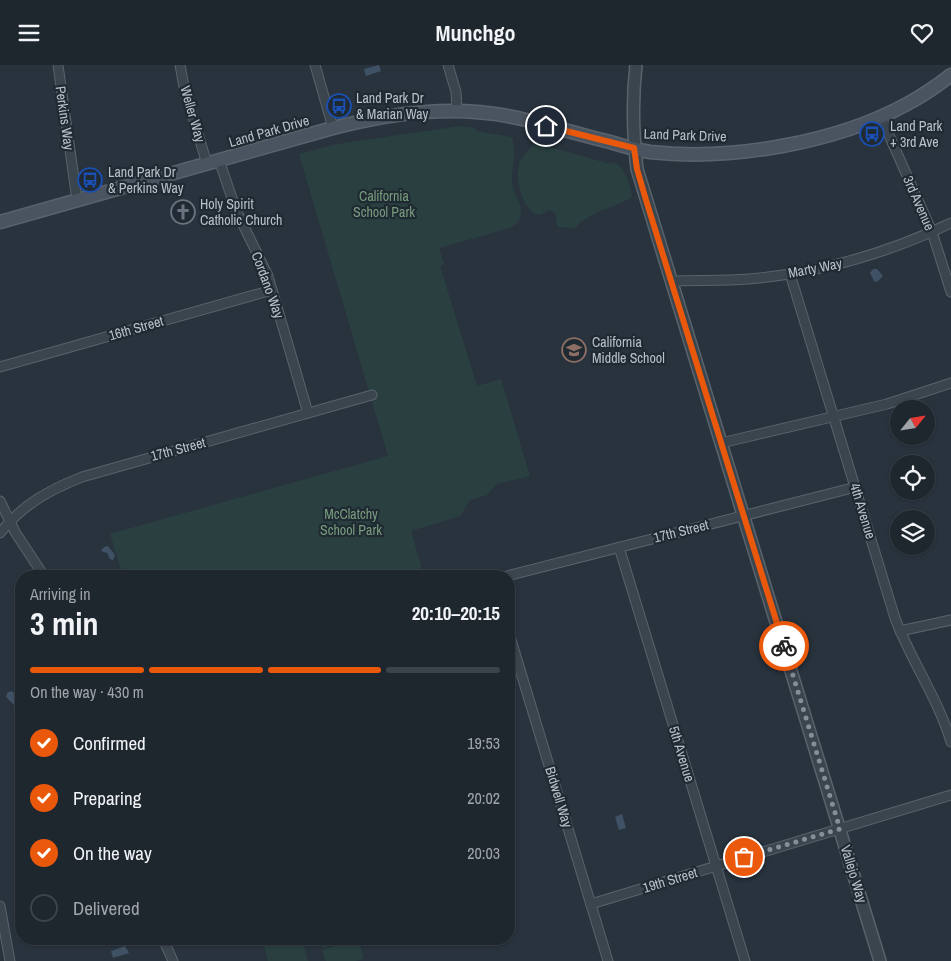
<!DOCTYPE html>
<html lang="en">
<head>
<meta charset="utf-8">
<style>
  body { margin:0; font-family:"Archivo Narrow",sans-serif; background:#262e36; color:#f1f3f6; height:100vh; display:flex; flex-direction:column; font-size:19px; white-space:nowrap }
  * { box-sizing:border-box; margin:0 }
  p { font-size:16px; color:#a1a5aa }
  .icon { flex:none; width:28px; height:28px; fill:none; stroke:currentColor; stroke-width:2; stroke-linecap:round; stroke-linejoin:round }
  .map { position:relative; flex:1; overflow:hidden }
  .panel { position:absolute; left:15px; top:505px; width:500px; height:375px; display:flex; flex-direction:column; background:#1e262e; border-radius:20px; box-shadow:0 1px 4px #0004,0 0 0 1px #3c434a }
  .panel>* { flex:none }
  .needle { width:32px; rotate:60deg }
  .controls { position:absolute; left:890px; top:335px; display:grid; gap:10px }
  .controls a { display:grid; place-items:center; width:45px; height:45px; border-radius:50%; background:#1e262e; box-shadow:0 1px 4px #0004,0 0 0 1px #3c434a; font-size:25px }
  .pin { position:absolute; display:grid; place-items:center; width:42px; height:42px; color:#fff; margin:-21px; border:2px solid #fff; border-radius:50%; box-shadow:0 1px 5px #0007 }
  .courier { position:absolute; display:grid; place-items:center; width:50px; height:50px; margin:-25px; border:4px solid #ea580c; border-radius:50%; background:#fff; color:#222; box-shadow:0 1px 6px #0007 }
  .headline em { font-style:normal; font-weight:700 }
  .headline div { display:flex; flex-direction:column-reverse }
  .headline { display:flex; align-items:center; justify-content:space-between; height:85px; padding:0 15px }
  h1 { font-size:32px; font-weight:700; line-height:38px }
  .bar { display:grid; grid-template-columns:repeat(4,1fr); gap:8px 5px; align-content:center; height:60px; padding:0 15px }
  .bar i { height:6px; border-radius:4px; background:#3c434a }
  .bar .current { background:#ea580c }
  .bar p { grid-column:span 4 }
  ol { padding:0 15px; list-style:none }
  li { display:flex; align-items:center; gap:15px; height:55px }
  li p { margin-inline-start:auto }
  li .icon { padding:5px; border-radius:50%; background:#ea580c; color:#fff; stroke-width:4 }
  li:last-child { color:#a1a5aa }
  li i { width:28px; height:28px; border:2px solid #3c434a; border-radius:50% }
  header { display:flex; justify-content:space-between; align-items:center; height:65px; padding:0 15px; background:#1e262e; font-size:22px; font-weight:700 }
  .map>svg:first-child { display:block }
  .green { fill:#2a4040 }
  .water { fill:#3f5265 }
  .lines { fill:none; stroke-linecap:round; stroke-linejoin:round }
  .minor-casing { stroke:#59636c; stroke-width:11 }
  .tertiary-casing { stroke:#59636c; stroke-width:14 }
  .secondary-casing { stroke:#59636c; stroke-width:15 }
  .minor { stroke:#3b454e; stroke-width:9 }
  .tertiary { stroke:#3b454e; stroke-width:11 }
  .secondary { stroke:#4a5460; stroke-width:12 }
  .done { stroke:#868f98; stroke-width:5; stroke-dasharray:0 9 }
  .route { stroke:#ea580c; stroke-width:6 }
  .labels { text-anchor:middle; dominant-baseline:central; stroke-width:4.5; stroke-linejoin:round; paint-order:stroke }
  .poi-label { font-size:14px; fill:#b8c0c9; stroke:#202a33; text-anchor:start }
  .street-label { font-size:14px; fill:#b8c0c9; stroke:#202a33 }
  .park-label { font-size:14px; fill:#789c7d; stroke:#202a33 }
</style>
</head>
<body>
<header><svg class="icon" aria-label="menu" viewBox="0 0 24 24"><path d="M4 6h16M4 12h16M4 18h16"/></svg>Munchgo<svg class="icon" aria-label="heart" viewBox="0 0 24 24"><path d="M12 20l-8-8c-3-5 5-10 8-4 3-6 11-1 8 4z"/></svg></header>
<div class="map">
<svg width="951" height="896" viewBox="0 0 951 896">
  <rect width="100%" height="100%" fill="#28333e"/>
  <g class="green">
    <path d="M 460,61 L 475,63 L 476,66 L 512,72 C 513,78 515,85 514,91 C 514,100 511,109 512,118 C 513,129 522,138 521,148 C 520,157 514,162 506,164 L 439,183 L 444,199 L 440,201 L 477,321 L 501,314 L 530,411 L 496,419 L 487,430 L 470,435 L 460,451 L 411,466 L 424,511 L 123,511 L 110,469 L 388,391 L 299,89 L 337,79 Z"/>
    <path d="M 536,78 L 610,99 L 613,97 C 626,103 629,118 632,130 L 632,132 C 613,144 591,145 575,163 L 558,162 C 555,155 559,147 549,145 L 540,150 C 523,149 515,113 519,100 C 522,90 529,84 536,78 Z"/>
    <path d="M 262,874 L 302,874 L 308,896 L 268,896 Z"/>
    <path d="M 319,874 L 356,874 L 322,883 Z"/>
    <path d="M 358,874 L 364,894 L 355,896 L 326,896 L 322,885 Z"/>
  </g>
  <g class="water">
    <path d="M 379,0 L 381,6 L 366,11 L 364,4 Z"/>
    <path d="M 873,204 L 877,204 L 883,211 L 877,217 L 874,216 L 870,208 Z"/>
    <path d="M 108,481 L 115,490 L 113,495 L 110,494 L 107,488 L 101,486 L 104,482 Z"/>
    <path d="M 11,626 L 16,629 L 19,640 L 16,642 L 6,632 L 7,628 Z"/>
    <path d="M 622,749 L 626,763 L 619,765 L 615,752 Z"/>
    <path d="M 125,881 L 129,888 L 113,893 L 111,886 Z"/>
  </g>
  <g class="lines">
    <g class="minor-casing">
      <g id="minor">
        <path d="M 58,0 L 77,135"/>
        <path d="M 180,0 L 184,22 L 207,99"/>
        <path d="M 315,0 L 333,63"/>
        <path d="M 448,0 L 456,27 L 457,45"/>
        <path d="M 881,52 L 932,167 L 951,227"/>
        <path d="M 219,95 L 236,145 L 268,211 L 308,348"/>
        <path d="M 790,209 L 895,553 C 911,596 938,633 951,677"/>
        <path d="M 672,216 C 698,215 723,216 749,214 C 819,208 888,188 951,158"/>
        <path d="M 0,302 L 272,225"/>
        <path d="M 721,378 L 887,339 L 951,318"/>
        <path d="M 0,436 L 15,467 L 44,511"/>
        <path d="M 0,468 C 22,440 49,425 82,412 L 372,330"/>
        <path d="M 619,482 L 745,896"/>
        <path d="M 507,511 L 856,422"/>
        <path d="M 900,566 L 951,555"/>
        <path d="M 509,568 L 608,896"/>
        <path d="M 591,839 L 951,730"/>
        <path d="M 0,841 L 10,896"/>
        <path d="M 163,874 L 173,896"/>
      </g>
    </g>
    <g class="tertiary-casing">
      <path id="tertiary" d="M 636,0 C 632,35 633,70 637,104 L 880,896"/>
    </g>
    <g class="secondary-casing">
      <path id="secondary" d="M 0,157 L 333,63 C 396,47 458,39 522,54 C 552,61 581,70 610,77 C 623,81 637,85 650,87 C 731,96 836,78 907,39 C 922,31 937,21 951,10"/>
    </g>
    <use href="#minor" class="minor"/>
    <use href="#tertiary" class="tertiary"/>
    <use href="#secondary" class="secondary"/>
  </g>
  <g class="lines">
    <path class="done" d="M 744,792 L 840,764 L 784,581"/>
    <path class="route" d="M 546,61 L 634,83 L 637,104 L 646,135 L 784,581"/>
  </g>
  <defs>
    <g id="bus-ring" transform="scale(1.25)"><circle r="9.5" fill="#202a33" stroke="#1a4fb4" stroke-width="1.5"/><path d="M-5-6H5V4H4V6H2V4H-2V6H-4V4H-5ZM-3.5-4V0h7V-4ZM-3.5 1.2v1.5H-2V1.2ZM2 1.2v1.5H3.5V1.2Z" fill="#1a4fb4"/></g>
    <g id="church-ring" transform="scale(1.25)"><circle r="9.5" fill="#202a33" stroke="#6b7280" stroke-width="1.5"/><path d="M-1.2-6h2.4v3.5h3.3v2.4h-3.3V6h-2.4V-.1h-3.3v-2.4h3.3Z" fill="#6b7280"/></g>
    <g id="school-ring" transform="scale(1.25)"><circle r="9.5" fill="#202a33" stroke="#8d6e63" stroke-width="1.5"/><path d="M0-5L7-2L0 1L-7-2ZM-4 1L0 2.5L4 1V4Q0 6-4 4Z" fill="#8d6e63"/></g>
  </defs>
  <g fill-rule="evenodd">
    <use href="#bus-ring" x="339" y="41"/>
    <use href="#bus-ring" x="872" y="69"/>
    <use href="#bus-ring" x="90" y="115"/>
    <use href="#church-ring" x="183" y="147"/>
    <use href="#school-ring" x="574" y="285"/>
  </g>
  <g class="labels">
    <g class="poi-label">
      <text x="356" y="33">Land Park Dr<tspan x="356" dy="16">&amp; Marian Way</tspan></text>
      <text x="890" y="61">Land Park<tspan x="890" dy="16">+ 3rd Ave</tspan></text>
      <text x="108" y="107">Land Park Dr<tspan x="108" dy="16">&amp; Perkins Way</tspan></text>
      <text x="200" y="139">Holy Spirit<tspan x="200" dy="16">Catholic Church</tspan></text>
      <text x="592" y="277">California<tspan x="592" dy="16">Middle School</tspan></text>
    </g>
    <g class="street-label">
      <text transform="translate(193 49) rotate(74)">Weller Way</text>
      <text transform="translate(65 53) rotate(82)">Perkins Way</text>
      <text transform="translate(269 66) rotate(-16)">Land Park Drive</text>
      <text transform="translate(685 70) rotate(2)">Land Park Drive</text>
      <text transform="translate(919 138) rotate(66)">3rd Avenue</text>
      <text transform="translate(815 203) rotate(-11)">Marty Way</text>
      <text transform="translate(268 220) rotate(70)">Cordano Way</text>
      <text transform="translate(136 263) rotate(-16)">16th Street</text>
      <text transform="translate(178 384) rotate(-15)">17th Street</text>
      <text transform="translate(863 446) rotate(73)">4th Avenue</text>
      <text transform="translate(681 466) rotate(-14)">17th Street</text>
      <text transform="translate(682 689) rotate(73)">5th Avenue</text>
      <text transform="translate(559 732) rotate(73)">Bidwell Way</text>
      <text transform="translate(854 809) rotate(73)">Vallejo Way</text>
      <text transform="translate(670 815) rotate(-17)">19th Street</text>
    </g>
    <g class="park-label">
      <text x="384" y="131">California<tspan x="384" dy="16">School Park</tspan></text>
      <text x="351" y="449">McClatchy<tspan x="351" dy="16">School Park</tspan></text>
    </g>
  </g>
</svg>
<div class="controls">
<a><svg class="needle" viewBox="-14 -14 28 28"><path d="M0-13l5 13h-10z" fill="#e53935"/><path d="M0 13l5-13h-10z" fill="#a1a5aa"/></svg></a>
<a><svg class="icon" aria-label="locate" viewBox="0 0 24 24"><circle cx="12" cy="12" r="6"/><path d="M12 2v4M12 18v4M2 12h4M18 12h4"/></svg></a>
<a><svg class="icon" aria-label="layers" viewBox="0 0 24 24"><path d="M12 4l9 5-9 5-9-5zM3 14l9 5 9-5"/></svg></a>
</div>
<div class="pin" style="left:744px;top:792px;background:#ea580c"><svg class="icon" aria-label="bag" viewBox="0 0 24 24"><path d="M5 8h14l-1 12H6zM9 8a3 3 0 0 1 6 0"/></svg></div>
<div class="pin" style="left:546px;top:61px;background:#1f2937"><svg class="icon" aria-label="home" viewBox="0 0 24 24"><path d="M3 11l9-7 9 7M6 9v11h12V9"/></svg></div>
<div class="courier" style="left:784px;top:581px"><svg class="icon" aria-label="bike" viewBox="0 0 24 24"><circle cx="6" cy="16" r="4"/><circle cx="18" cy="16" r="4"/><path d="M6 16l4-8h5l3 8M10 8l3 8H6M13 5h3"/></svg></div>
<section class="panel">
<div class="headline"><div><h1>3 min</h1><p>Arriving in</p></div><em>20:10–20:15</em></div>
<div class="bar"><i class="current"></i><i class="current"></i><i class="current"></i><i></i><p>On the way · 430 m</p></div>
<ol>
<li><svg class="icon" aria-label="check" viewBox="0 0 24 24"><path d="M5 12l5 5 9-10"/></svg>Confirmed<p>19:53</p></li>
<li><svg class="icon" aria-label="check" viewBox="0 0 24 24"><path d="M5 12l5 5 9-10"/></svg>Preparing<p>20:02</p></li>
<li><svg class="icon" aria-label="check" viewBox="0 0 24 24"><path d="M5 12l5 5 9-10"/></svg>On the way<p>20:03</p></li>
<li><i></i>Delivered</li>
</ol>
</section>
</div>
</body>
</html>
